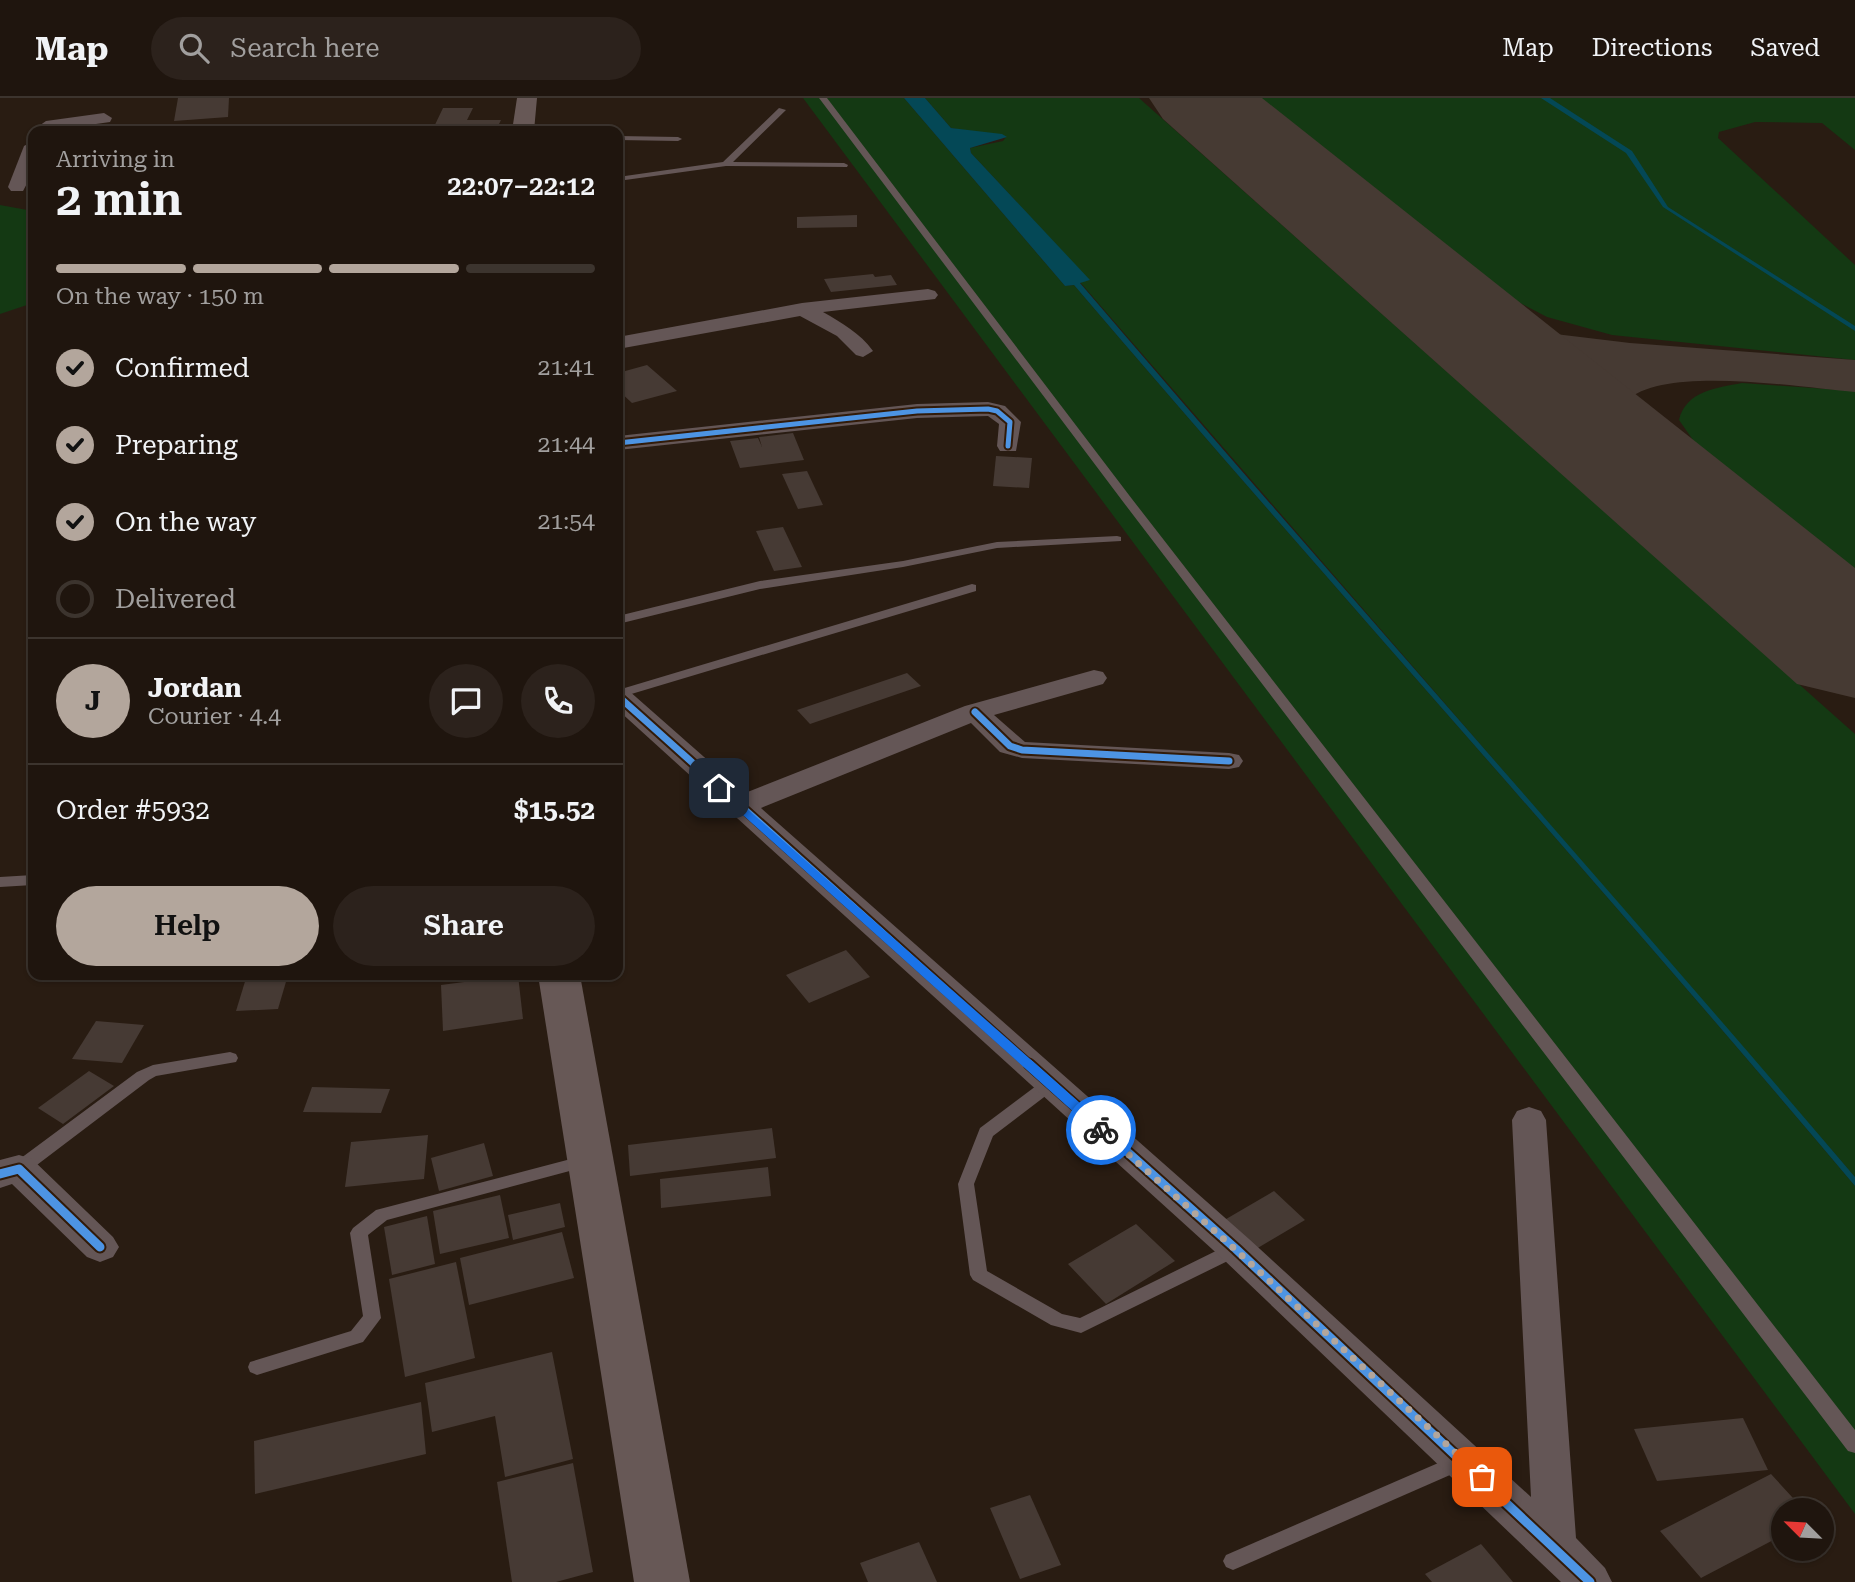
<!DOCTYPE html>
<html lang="en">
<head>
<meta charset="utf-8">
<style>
  body { margin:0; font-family:"Roboto Serif",serif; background:#2c221c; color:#f1f3f6; height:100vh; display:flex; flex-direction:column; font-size:26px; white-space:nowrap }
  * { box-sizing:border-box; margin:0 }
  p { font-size:23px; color:#a19f9e }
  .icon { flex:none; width:38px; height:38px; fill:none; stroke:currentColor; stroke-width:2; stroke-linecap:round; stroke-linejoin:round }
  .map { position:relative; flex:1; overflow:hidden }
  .details { position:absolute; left:28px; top:28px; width:595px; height:854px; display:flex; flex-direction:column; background:#1f150e; border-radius:14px; box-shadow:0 2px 5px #0004,0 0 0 2px #3c342e }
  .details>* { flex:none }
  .needle { width:46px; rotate:294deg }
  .buttons { position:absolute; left:1771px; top:1400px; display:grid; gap:14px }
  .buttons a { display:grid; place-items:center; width:63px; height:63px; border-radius:50%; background:#1f150e; box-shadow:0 2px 5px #0004,0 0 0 2px #3c342e; font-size:35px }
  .pin { position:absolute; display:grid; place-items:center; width:60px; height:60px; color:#fff; margin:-30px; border-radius:14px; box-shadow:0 4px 10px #0006 }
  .courier { position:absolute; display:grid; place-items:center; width:70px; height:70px; margin:-35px; border:5px solid #1a73e8; border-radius:50%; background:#fff; color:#222; box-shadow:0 2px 9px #0007 }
  .overview em { font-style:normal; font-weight:600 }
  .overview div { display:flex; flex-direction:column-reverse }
  .overview { display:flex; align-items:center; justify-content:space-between; height:119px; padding:0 28px }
  h1 { font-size:46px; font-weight:600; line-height:52px }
  .bar { display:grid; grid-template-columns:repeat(4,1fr); gap:10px 7px; align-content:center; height:84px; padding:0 28px }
  .bar i { height:9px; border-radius:5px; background:#3c342e }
  .bar .current { background:#b3a69c }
  .bar p { grid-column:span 4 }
  .line { display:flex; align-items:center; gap:18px; padding:0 28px; border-top:2px solid #3c342e }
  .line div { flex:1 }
  .round { display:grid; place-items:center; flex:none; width:74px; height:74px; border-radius:37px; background:#2c221c }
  ol { padding:0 28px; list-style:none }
  li { display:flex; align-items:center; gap:21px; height:77px }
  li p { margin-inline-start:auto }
  li .icon { padding:7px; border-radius:50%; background:#b3a69c; color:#111; stroke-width:4 }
  li:last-child { color:#a19f9e }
  li i { width:38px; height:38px; border:4px solid #3c342e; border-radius:50% }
  .cta { display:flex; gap:14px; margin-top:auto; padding:14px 28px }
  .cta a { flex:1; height:80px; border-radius:42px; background:#b3a69c; color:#111; font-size:28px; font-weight:600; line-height:80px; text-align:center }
  .cta a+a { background:#2c221c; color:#f1f3f6 }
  header { display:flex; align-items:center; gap:42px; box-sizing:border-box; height:98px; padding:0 35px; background:#1f150e; border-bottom:2px solid #3c342e }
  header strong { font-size:33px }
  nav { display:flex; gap:38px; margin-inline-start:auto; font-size:24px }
  .search { width:490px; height:63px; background:#2c221c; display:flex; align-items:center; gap:18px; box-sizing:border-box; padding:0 24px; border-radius:38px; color:#a19f9e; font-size:26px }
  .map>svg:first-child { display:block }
  .green { fill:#143913 }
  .water { fill:#044856 }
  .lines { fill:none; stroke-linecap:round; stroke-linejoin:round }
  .taxiway { fill:#463a33; fill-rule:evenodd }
  .runway { fill:#463a33; fill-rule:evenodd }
  .building { fill:#463a34 }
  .lane { fill:#645656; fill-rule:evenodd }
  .street { fill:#645656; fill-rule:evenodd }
  .secondary { fill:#675856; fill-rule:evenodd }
  .cycleway-far2-casing { stroke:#321b09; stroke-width:9 }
  .cycleway-far1-casing { stroke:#321b09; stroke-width:11 }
  .cycleway-casing { stroke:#321b09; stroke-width:13 }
  .cycleway-far2 { stroke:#4d94e3; stroke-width:5 }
  .cycleway-far1 { stroke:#4d94e3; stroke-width:7 }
  .cycleway { stroke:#4d94e3; stroke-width:9 }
  .route { fill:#1a73e8 }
  .done { stroke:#b3a69c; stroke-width:7; stroke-dasharray:0 12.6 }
</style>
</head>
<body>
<header>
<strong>Map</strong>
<div class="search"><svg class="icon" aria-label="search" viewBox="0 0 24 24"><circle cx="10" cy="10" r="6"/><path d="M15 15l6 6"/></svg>Search here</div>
<nav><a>Map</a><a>Directions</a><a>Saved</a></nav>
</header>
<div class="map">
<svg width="1855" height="1484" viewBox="0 0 1855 1484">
  <rect width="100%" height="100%" fill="#291c12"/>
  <g class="green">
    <path d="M 803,0 L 904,0 L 1065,188 L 1074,187 C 1332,489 1599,784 1855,1088 L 1855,1416 Z"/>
    <path d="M 925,0 L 1139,0 L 1855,636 L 1855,1079 L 1080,184 L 1089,182 L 971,55 L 970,50 L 1003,43 L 1006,39 L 951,30 Z"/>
    <path d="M 1258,0 L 1855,0 L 1855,52 L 1822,25 L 1755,24 L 1719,34 L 1718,40 L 1855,167 L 1855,262 L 1612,237 L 1547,219 L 1501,195 Z"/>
    <path d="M 0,107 L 33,113 L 33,205 L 0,216 Z"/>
    <path d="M 1742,285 L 1855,293 L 1855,476 L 1700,352 L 1679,322 C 1686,293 1716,290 1742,285 Z"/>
  </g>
  <g class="water">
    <path d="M 904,0 L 925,0 L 951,30 L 1002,36 L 1007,39 L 970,50 L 971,55 L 1090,182 L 1080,185 C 1336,485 1599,778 1855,1079 L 1855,1088 C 1599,784 1332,489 1074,187 L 1065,188 Z"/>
    <path d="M 1541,0 L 1550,0 L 1632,53 L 1668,109 L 1855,228 L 1855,233 L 1663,109 L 1626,55 Z"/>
  </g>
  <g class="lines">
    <path class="taxiway" d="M 1488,228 L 1630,245 L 1855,262 L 1855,294 C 1801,290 1665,266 1626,303 L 1622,333 L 1613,345 L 1594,350 L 1575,345 C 1557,319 1575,288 1599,273 L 1470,254 L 1463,243 L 1470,232 Z"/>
    <path class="runway" d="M 1149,0 L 1262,0 L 1855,470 L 1855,600 L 1797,586 L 1163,21 Z"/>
  </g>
  <g class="building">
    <path d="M 178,0 L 229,0 L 228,19 L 174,23 Z"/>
    <path d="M 443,10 L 473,10 L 467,22 L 501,22 L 496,32 L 432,33 Z"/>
    <path d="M 196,28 L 228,29 L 224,33 L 191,33 Z"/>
    <path d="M 242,28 L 301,29 L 298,33 L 238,33 Z"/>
    <path d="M 304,30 L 348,30 L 346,33 L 301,33 Z"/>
    <path d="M 857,117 L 857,129 L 797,130 L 797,119 Z"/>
    <path d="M 873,176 L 875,179 L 891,177 L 897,187 L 831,194 L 824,181 Z"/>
    <path d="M 647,267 L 677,293 L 632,305 L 618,292 L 618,275 Z"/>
    <path d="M 793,335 L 804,362 L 740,370 L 730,343 L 758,340 L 762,349 L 759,339 Z"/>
    <path d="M 996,358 L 1032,360 L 1029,390 L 993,388 Z"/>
    <path d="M 807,373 L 823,407 L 798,411 L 782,376 Z"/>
    <path d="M 783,429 L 802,469 L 774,473 L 756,433 Z"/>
    <path d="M 907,575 L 921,588 L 810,626 L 797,612 Z"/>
    <path d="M 846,852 L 870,879 L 809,905 L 786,877 Z"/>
    <path d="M 247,877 L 288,877 L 278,911 L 236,913 Z"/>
    <path d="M 518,877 L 523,921 L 443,933 L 441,887 Z"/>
    <path d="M 96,923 L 144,927 L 122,965 L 72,961 Z"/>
    <path d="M 89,973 L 114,988 L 63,1026 L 38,1010 Z"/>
    <path d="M 312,989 L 390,991 L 381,1015 L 303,1014 Z"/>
    <path d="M 772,1030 L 776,1060 L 630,1078 L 628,1047 Z"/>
    <path d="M 428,1037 L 424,1081 L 345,1089 L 351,1044 Z"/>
    <path d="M 484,1045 L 493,1078 L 439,1093 L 431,1060 Z"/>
    <path d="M 768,1069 L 771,1098 L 661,1110 L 660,1081 Z"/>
    <path d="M 1274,1093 L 1305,1122 L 1251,1154 L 1221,1124 Z"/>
    <path d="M 500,1097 L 509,1140 L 440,1156 L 433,1113 Z"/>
    <path d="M 560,1105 L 565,1129 L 513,1142 L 508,1117 Z"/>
    <path d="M 427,1118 L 435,1166 L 392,1177 L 384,1129 Z"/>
    <path d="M 1136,1126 L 1175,1163 L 1106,1206 L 1068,1166 Z"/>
    <path d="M 562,1134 L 574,1180 L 469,1207 L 460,1160 Z"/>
    <path d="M 456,1164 L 475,1260 L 405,1279 L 389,1181 Z"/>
    <path d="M 552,1254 L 573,1361 L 505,1379 L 495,1318 L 432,1334 L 425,1285 Z"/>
    <path d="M 421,1304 L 426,1356 L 255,1396 L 254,1343 Z"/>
    <path d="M 1743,1320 L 1768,1372 L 1657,1383 L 1634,1331 Z"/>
    <path d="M 573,1365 L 593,1474 L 556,1484 L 512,1484 L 497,1384 Z"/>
    <path d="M 1771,1376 L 1804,1412 L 1783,1412 L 1783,1437 L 1701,1480 L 1660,1433 Z"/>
    <path d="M 1030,1397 L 1061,1467 L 1020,1481 L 990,1410 Z"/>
    <path d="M 919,1444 L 937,1484 L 868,1484 L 860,1465 Z"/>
    <path d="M 1481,1446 L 1513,1484 L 1432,1484 L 1425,1476 Z"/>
  </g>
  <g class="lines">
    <g class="lane">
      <path d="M 819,0 L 827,0 L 1132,401 L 1855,1332 L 1855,1355 L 1848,1353 L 1124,405 Z"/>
      <path d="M 779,10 L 786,12 L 733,64 L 844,65 L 848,67 L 847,69 L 726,68 L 618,83 L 618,79 L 723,64 Z"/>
      <path d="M 618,38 L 678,39 L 682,41 L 678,43 L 618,42 Z"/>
      <path d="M 1117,438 L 1121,439 L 1121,443 L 997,450 L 903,469 L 760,491 L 618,526 L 618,518 L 760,483 L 903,463 L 997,444 Z"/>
      <path d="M 972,486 L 976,487 L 976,493 L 618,600 L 618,592 Z"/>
      <path d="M 33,777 L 33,787 L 0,789 L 0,779 Z"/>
      <path d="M 230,954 L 236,956 L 238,960 L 236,964 L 156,978 L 149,982 L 25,1076 L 19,1077 L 13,1076 L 11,1071 L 13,1066 L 137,974 L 153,967 Z"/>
      <path d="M 1050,980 L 1056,982 L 1058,986 L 1056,990 L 993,1038 L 974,1086 L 987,1173 L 1062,1216 L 1080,1220 L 1230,1146 L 1236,1144 L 1242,1146 L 1245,1151 L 1242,1156 L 1081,1235 L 1051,1227 L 973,1182 L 970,1177 L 958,1086 L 980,1030 L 1044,982 Z"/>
      <path d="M 586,1057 L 592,1059 L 594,1063 L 592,1067 L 387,1122 L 368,1137 L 381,1220 L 363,1244 L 257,1277 L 250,1274 L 248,1269 L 250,1264 L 351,1233 L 363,1218 L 350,1135 L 353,1130 L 376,1112 Z"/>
      <path d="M 1459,1356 L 1466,1358 L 1469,1364 L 1466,1370 L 1240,1469 L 1233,1472 L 1226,1469 L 1223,1463 L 1226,1457 Z"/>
    </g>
    <g class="street">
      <path d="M 104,15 L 112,20 L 110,24 L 33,35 L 32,33 L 46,23 Z"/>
      <path d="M 33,43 C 34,61 33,76 23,93 L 11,93 L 8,89 L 24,48 Z"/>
      <path d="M 928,191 L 935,193 L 938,197 L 935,201 L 823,214 C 842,225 860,235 873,253 L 863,259 L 856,257 L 837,238 L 800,218 L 618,251 L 618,239 L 802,205 Z"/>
      <path d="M 988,304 L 1005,308 L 1021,324 L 1016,353 L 1000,353 L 997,348 L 999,326 L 988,318 L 917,320 L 618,352 L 618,338 L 917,306 Z"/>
      <path d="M 1094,572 L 1103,574 L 1107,580 L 1103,586 L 994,617 L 1025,644 L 1229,655 L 1239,657 L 1243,663 L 1239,669 L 1229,671 L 1022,660 L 1000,654 L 971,625 L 761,710 L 1249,1141 L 1531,1399 L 1512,1022 L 1517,1013 L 1529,1009 L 1541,1013 L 1546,1022 L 1576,1440 L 1605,1470 L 1612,1484 L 1561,1484 L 1223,1161 L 618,612 L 618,590 L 628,592 L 745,695 L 965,608 Z"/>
      <path d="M 19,1057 L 32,1061 L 113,1139 L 119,1149 L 113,1159 L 100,1164 L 87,1159 L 12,1086 L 0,1090 L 0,1062 Z"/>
    </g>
    <g class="secondary">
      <path d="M 517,0 L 537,0 L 534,33 L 512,33 Z"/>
      <path d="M 538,877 L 580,877 L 690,1484 L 634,1484 Z"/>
    </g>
    <g class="cycleway-far2-casing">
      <path id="cycleway-far2" d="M 618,345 L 917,313 L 988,311 L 997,313 L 1010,324 L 1008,348"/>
    </g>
    <g class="cycleway-far1-casing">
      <g id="cycleway-far1">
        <path d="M 618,598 L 1031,968"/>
        <path d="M 975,614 L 1010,648 L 1022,652 L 1229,663"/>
      </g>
    </g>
    <g class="cycleway-casing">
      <g id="cycleway">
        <path d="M 1029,966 L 1236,1151 L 1590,1484"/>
        <path d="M 0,1076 L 19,1071 L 100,1149"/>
      </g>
    </g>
    <use href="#cycleway-far2" class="cycleway-far2"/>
    <use href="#cycleway-far1" class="cycleway-far1"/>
    <use href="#cycleway" class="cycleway"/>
  </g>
  <path class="route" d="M 719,686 L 1106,1028 L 1106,1035 L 1097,1035 L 715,692 L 713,690 Z"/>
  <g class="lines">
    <path class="done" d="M 1101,1032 L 1236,1152 L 1482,1379"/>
  </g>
</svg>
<div class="buttons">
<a><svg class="needle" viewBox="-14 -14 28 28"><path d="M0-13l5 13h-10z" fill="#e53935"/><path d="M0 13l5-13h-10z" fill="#a19f9e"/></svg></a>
</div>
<div class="pin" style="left:1482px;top:1379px;background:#ea580c"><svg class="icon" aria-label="bag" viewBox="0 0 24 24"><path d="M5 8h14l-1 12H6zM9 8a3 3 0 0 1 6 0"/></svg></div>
<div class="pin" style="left:719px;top:690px;background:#1f2937"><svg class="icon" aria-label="home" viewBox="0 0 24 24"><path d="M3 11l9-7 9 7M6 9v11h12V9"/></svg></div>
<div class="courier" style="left:1101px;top:1032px"><svg class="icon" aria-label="bike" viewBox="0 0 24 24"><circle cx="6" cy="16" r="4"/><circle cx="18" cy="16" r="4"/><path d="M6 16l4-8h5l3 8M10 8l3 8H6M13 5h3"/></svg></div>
<section class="details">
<div class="overview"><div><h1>2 min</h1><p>Arriving in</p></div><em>22:07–22:12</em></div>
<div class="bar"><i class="current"></i><i class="current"></i><i class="current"></i><i></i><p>On the way · 150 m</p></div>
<ol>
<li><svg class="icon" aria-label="check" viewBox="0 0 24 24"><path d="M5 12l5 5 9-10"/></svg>Confirmed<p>21:41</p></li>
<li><svg class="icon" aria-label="check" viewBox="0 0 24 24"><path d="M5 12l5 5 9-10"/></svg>Preparing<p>21:44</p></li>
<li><svg class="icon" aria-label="check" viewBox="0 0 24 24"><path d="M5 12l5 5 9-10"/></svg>On the way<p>21:54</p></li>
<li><i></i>Delivered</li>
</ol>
<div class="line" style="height:126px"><b class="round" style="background:#b3a69c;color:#111">J</b><div><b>Jordan</b><p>Courier · 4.4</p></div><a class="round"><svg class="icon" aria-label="chat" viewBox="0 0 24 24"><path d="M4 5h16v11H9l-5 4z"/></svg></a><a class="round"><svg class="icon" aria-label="phone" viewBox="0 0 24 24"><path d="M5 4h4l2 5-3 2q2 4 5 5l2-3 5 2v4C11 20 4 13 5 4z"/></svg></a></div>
<div class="line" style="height:91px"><div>Order #5932</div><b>$15.52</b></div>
<div class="cta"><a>Help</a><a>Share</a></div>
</section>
</div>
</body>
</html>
